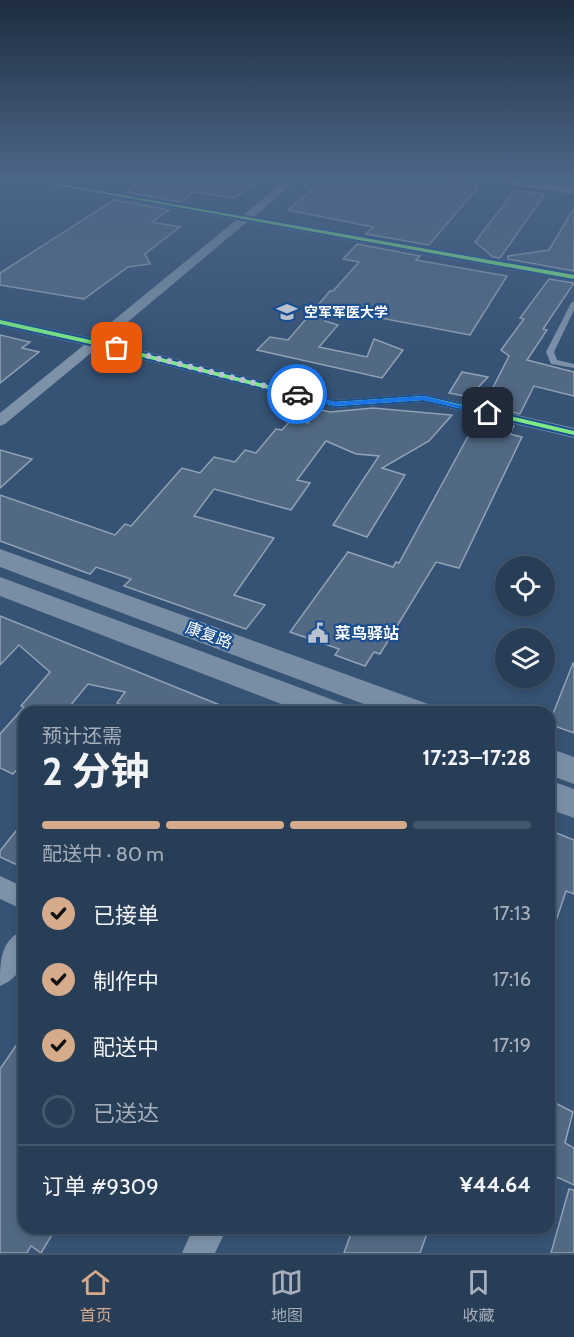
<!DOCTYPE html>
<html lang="zh">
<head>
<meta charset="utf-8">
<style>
  body { margin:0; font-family:Cabin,"Noto Sans SC",sans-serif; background:#30455d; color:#f1f3f6; height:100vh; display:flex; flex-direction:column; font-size:22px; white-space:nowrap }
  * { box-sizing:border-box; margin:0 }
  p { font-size:20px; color:#a5aeba }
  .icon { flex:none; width:33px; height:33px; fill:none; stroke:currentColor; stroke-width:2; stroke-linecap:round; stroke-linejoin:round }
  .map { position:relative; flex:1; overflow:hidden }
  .side { position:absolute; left:18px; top:706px; width:537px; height:528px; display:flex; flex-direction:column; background:#283e57; border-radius:18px; box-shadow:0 3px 9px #0003,0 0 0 2px #44576d }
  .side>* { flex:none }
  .buttons { position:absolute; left:495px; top:556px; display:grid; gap:12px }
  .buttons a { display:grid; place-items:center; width:60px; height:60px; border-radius:50%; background:#283e57; box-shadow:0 3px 9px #0003,0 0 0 2px #44576d; font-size:30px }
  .pin { position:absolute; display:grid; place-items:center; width:51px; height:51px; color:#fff; margin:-26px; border-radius:12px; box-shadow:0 3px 9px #0006 }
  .courier { position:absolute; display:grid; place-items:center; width:60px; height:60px; margin:-30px; border:4px solid #1a73e8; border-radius:50%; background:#fff; color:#222; box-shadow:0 2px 8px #0007 }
  .head em { font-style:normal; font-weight:700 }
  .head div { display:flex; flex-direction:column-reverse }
  .head { display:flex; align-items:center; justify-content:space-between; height:102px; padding:0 24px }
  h1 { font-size:39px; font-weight:700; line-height:45px }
  .bar { display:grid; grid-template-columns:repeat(4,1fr); gap:9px 6px; align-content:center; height:72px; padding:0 24px }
  .bar i { height:8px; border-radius:4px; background:#44576d }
  .bar .current { background:#d6ab8b }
  .bar p { grid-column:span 4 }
  .line { display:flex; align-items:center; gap:15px; padding:0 24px; border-top:2px solid #44576d }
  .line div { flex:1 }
  ol { padding:0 24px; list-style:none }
  li { display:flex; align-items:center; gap:18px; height:66px }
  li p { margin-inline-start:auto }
  li .icon { padding:6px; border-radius:50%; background:#d6ab8b; color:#111; stroke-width:4 }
  li:last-child { color:#a5aeba }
  li i { width:33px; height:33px; border:3px solid #44576d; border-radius:50% }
  .tab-bar { display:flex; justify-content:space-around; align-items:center; height:84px; border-top:2px solid #44576d; background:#283e57; font-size:16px; color:#a5aeba }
  .tab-bar a { display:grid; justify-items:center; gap:3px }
  .tab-bar .current { color:#d6ab8b }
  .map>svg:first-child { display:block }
  .building { fill:#526984; stroke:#92a2b6; stroke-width:1.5 }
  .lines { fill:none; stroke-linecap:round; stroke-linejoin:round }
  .service { fill:#7d92a8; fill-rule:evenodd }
  .minor { fill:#7d92a8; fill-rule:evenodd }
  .secondary { fill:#798da4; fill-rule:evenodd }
  .cycleway-casing { stroke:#1b4f8f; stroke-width:4 }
  .cycleway { fill:#7ce984; fill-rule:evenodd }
  .route { fill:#1a73e8 }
  .done { stroke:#b9c2ce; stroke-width:6; stroke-dasharray:0 10.8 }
  .labels { text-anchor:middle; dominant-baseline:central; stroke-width:4.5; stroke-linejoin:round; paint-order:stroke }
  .far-poi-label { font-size:14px; font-weight:bold; fill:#fff; stroke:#1b4f8f; text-anchor:start }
  .poi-label { font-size:16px; font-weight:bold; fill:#fff; stroke:#1b4f8f; text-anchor:start }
  .street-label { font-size:16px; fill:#fff; stroke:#1b4f8f }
</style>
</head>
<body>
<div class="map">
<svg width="574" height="1253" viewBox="0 0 574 1253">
  <rect width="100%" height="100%" fill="#365274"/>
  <g class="building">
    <path d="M 147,178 L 168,180 L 261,178 L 235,198 L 194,192 L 181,202 L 127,192 Z"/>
    <path d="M 326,178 L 441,178 L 477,183 L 475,186 L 479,186 L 429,245 L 366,234 L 373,227 L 288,210 Z"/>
    <path d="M 515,190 L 545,194 L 500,258 L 493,257 L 475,242 Z"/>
    <path d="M 114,200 L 169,210 L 152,222 L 180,227 L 145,254 L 150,264 L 128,267 L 84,299 L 0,285 L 0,273 Z"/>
    <path d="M 574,208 L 574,271 L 508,259 L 508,256 L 549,250 Z"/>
    <path d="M 357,244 L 420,256 L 416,260 L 507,276 L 470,335 L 328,308 L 325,321 L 338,325 L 319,347 L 367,357 L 374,339 L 403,350 L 382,378 L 257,350 L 270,337 L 288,340 L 330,291 L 333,291 L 359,262 L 343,259 Z"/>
    <path d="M 549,279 L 574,283 L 543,329 L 547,330 L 527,360 L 574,372 L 574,396 L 534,386 L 520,414 L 484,405 L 509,356 L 501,350 L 524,319 L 520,318 Z"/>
    <path d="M 0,335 L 30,342 L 22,348 L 39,352 L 0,383 Z"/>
    <path d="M 462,372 L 488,377 L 469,397 L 449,393 Z"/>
    <path d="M 373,408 L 452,415 L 429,441 L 382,468 L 405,475 L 367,537 L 333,525 L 379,456 L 356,454 L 326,441 L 297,480 L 310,483 L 291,510 L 214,489 L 194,516 L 274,538 L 234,595 L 265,605 L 246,629 L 124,586 L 131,579 L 96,567 L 90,574 L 0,541 L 0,495 L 115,535 L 125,524 L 131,526 L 182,468 L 200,473 L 214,457 L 235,462 L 245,450 L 256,453 L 276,429 L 282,430 L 292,419 L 308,423 L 317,409 L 330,412 Z"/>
    <path d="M 478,418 L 514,426 L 510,434 L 522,437 L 459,568 L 436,562 L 380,654 L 374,652 L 365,666 L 335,655 L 339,649 L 290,632 L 348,552 L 393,567 L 396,562 L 399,563 Z"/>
    <path d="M 0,450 L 32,459 L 0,488 Z"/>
    <path d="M 0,616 L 237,712 L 116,712 L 122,705 L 117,703 L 125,692 L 88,684 L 65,712 L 24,712 L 24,761 L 13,774 L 0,768 L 0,734 L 24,707 L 21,706 L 50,672 L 19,645 L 0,665 Z"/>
    <path d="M 573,663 L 574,664 L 574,733 L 549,724 Z"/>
    <path d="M 24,821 L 24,868 L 0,857 L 0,851 Z"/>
    <path d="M 549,830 L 574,840 L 574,894 L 566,891 L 552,933 L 549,932 Z"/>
    <path d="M 24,1034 L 24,1228 L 56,1228 L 41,1253 L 31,1246 L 27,1253 L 0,1253 L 0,1069 Z"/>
    <path d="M 549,1100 L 573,1112 L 565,1143 L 574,1148 L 574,1185 L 557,1177 L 555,1184 L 549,1183 Z"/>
    <path d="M 569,1189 L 574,1190 L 574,1253 L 551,1253 Z"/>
    <path d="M 353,1228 L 429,1228 L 420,1253 L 344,1253 Z"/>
  </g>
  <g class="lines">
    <path class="service" d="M 574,301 L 574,310 L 554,352 L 557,360 L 574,364 L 574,368 L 551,364 L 546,352 L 571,303 Z"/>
    <g class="minor">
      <path d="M 14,178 L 36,178 L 243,215 L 288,178 L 299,178 L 254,217 L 574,273 L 574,281 L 247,222 L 105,341 L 335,400 L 424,394 L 574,428 L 574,438 L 424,402 L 335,408 L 97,348 L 5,424 L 0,426 L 0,413 L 84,345 L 0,326 L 0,318 L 92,338 L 236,220 L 19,181 Z"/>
      <path d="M 479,178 L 505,178 L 574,188 L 574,194 L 484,181 Z"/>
      <path d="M 0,876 L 24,887 L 24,910 L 0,899 Z"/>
      <path d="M 24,930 C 24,954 27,975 0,986 C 0,961 0,940 24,930 Z"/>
      <path d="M 193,1228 L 227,1228 L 215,1253 L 182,1253 Z"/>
    </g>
    <g class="secondary">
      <path d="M 0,549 L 428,704 L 433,712 L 385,712 L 0,567 Z"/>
      <path d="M 0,577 L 344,704 L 349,712 L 302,712 L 0,596 Z"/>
      <path d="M 549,748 L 574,757 L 574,784 L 549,775 Z"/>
      <path d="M 549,780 L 574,789 L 574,818 L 549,809 Z"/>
    </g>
    <g class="cycleway-casing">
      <g id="cycleway">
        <path d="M 17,178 L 26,178 L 574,275 L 574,279 Z"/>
        <path d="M 0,320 L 95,341 L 335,402 L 424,396 L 574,431 L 574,435 L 424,400 L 335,406 L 95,345 L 0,324 Z"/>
      </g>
    </g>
    <use href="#cycleway" class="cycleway"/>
  </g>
  <linearGradient id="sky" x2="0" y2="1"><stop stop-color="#1e2d40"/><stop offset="0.5" stop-color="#4c6688"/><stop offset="1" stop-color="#4c6688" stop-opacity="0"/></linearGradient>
  <rect width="574" height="353" fill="url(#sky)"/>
  <path class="route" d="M 297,392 L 335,402 L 424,396 L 492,413 L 488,415 L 424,400 L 335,406 L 295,396 Z"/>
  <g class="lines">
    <path class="done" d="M 117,348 L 297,394"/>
  </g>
  <defs>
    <g id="university-bare" transform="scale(1.62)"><path d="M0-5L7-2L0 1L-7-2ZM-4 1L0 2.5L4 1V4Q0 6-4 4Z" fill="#b9c2ce" stroke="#1b4f8f" stroke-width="2.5" paint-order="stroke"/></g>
    <g id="civic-bare" transform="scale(1.62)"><path d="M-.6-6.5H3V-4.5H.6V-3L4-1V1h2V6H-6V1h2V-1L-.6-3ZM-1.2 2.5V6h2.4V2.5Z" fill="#b9c2ce" stroke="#1b4f8f" stroke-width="2.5" paint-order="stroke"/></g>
  </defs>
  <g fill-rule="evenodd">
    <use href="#university-bare" x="287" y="312"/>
    <use href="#civic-bare" x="318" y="633"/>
  </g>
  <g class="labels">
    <g class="far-poi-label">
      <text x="304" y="312">空军军医大学</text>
    </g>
    <g class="poi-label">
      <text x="335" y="633">菜鸟驿站</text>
    </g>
    <g class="street-label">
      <text transform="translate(209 635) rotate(20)">康复路</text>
    </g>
  </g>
</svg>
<div class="buttons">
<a><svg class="icon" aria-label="locate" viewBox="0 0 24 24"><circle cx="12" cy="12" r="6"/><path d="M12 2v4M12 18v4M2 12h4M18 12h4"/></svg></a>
<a><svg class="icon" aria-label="layers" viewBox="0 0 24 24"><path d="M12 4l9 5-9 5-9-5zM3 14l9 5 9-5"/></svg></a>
</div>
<div class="pin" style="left:117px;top:348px;background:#ea580c"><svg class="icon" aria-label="bag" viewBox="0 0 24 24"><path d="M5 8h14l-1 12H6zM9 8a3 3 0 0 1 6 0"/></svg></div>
<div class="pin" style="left:488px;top:413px;background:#1f2937"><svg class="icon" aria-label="home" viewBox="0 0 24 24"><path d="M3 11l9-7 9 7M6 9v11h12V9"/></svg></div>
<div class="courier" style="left:297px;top:394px"><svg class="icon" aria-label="car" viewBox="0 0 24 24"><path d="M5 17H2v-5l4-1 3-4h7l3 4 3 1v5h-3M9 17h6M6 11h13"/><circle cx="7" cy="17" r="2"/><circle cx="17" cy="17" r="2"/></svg></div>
<section class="side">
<div class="head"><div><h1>2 分钟</h1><p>预计还需</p></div><em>17:23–17:28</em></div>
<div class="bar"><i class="current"></i><i class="current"></i><i class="current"></i><i></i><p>配送中 · 80 m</p></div>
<ol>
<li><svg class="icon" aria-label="check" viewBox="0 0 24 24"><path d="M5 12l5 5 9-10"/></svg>已接单<p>17:13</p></li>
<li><svg class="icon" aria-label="check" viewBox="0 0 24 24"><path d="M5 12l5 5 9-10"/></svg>制作中<p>17:16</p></li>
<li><svg class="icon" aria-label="check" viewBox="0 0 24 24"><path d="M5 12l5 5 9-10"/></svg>配送中<p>17:19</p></li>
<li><i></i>已送达</li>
</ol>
<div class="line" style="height:78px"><div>订单 #9309</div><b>¥44.64</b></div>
</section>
</div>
<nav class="tab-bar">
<a class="current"><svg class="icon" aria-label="home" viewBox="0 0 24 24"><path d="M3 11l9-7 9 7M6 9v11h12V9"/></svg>首页</a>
<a><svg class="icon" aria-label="map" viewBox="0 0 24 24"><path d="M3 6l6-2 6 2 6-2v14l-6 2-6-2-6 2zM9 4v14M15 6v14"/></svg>地图</a>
<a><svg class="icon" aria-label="saved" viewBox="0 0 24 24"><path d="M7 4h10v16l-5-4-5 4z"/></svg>收藏</a>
</nav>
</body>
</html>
